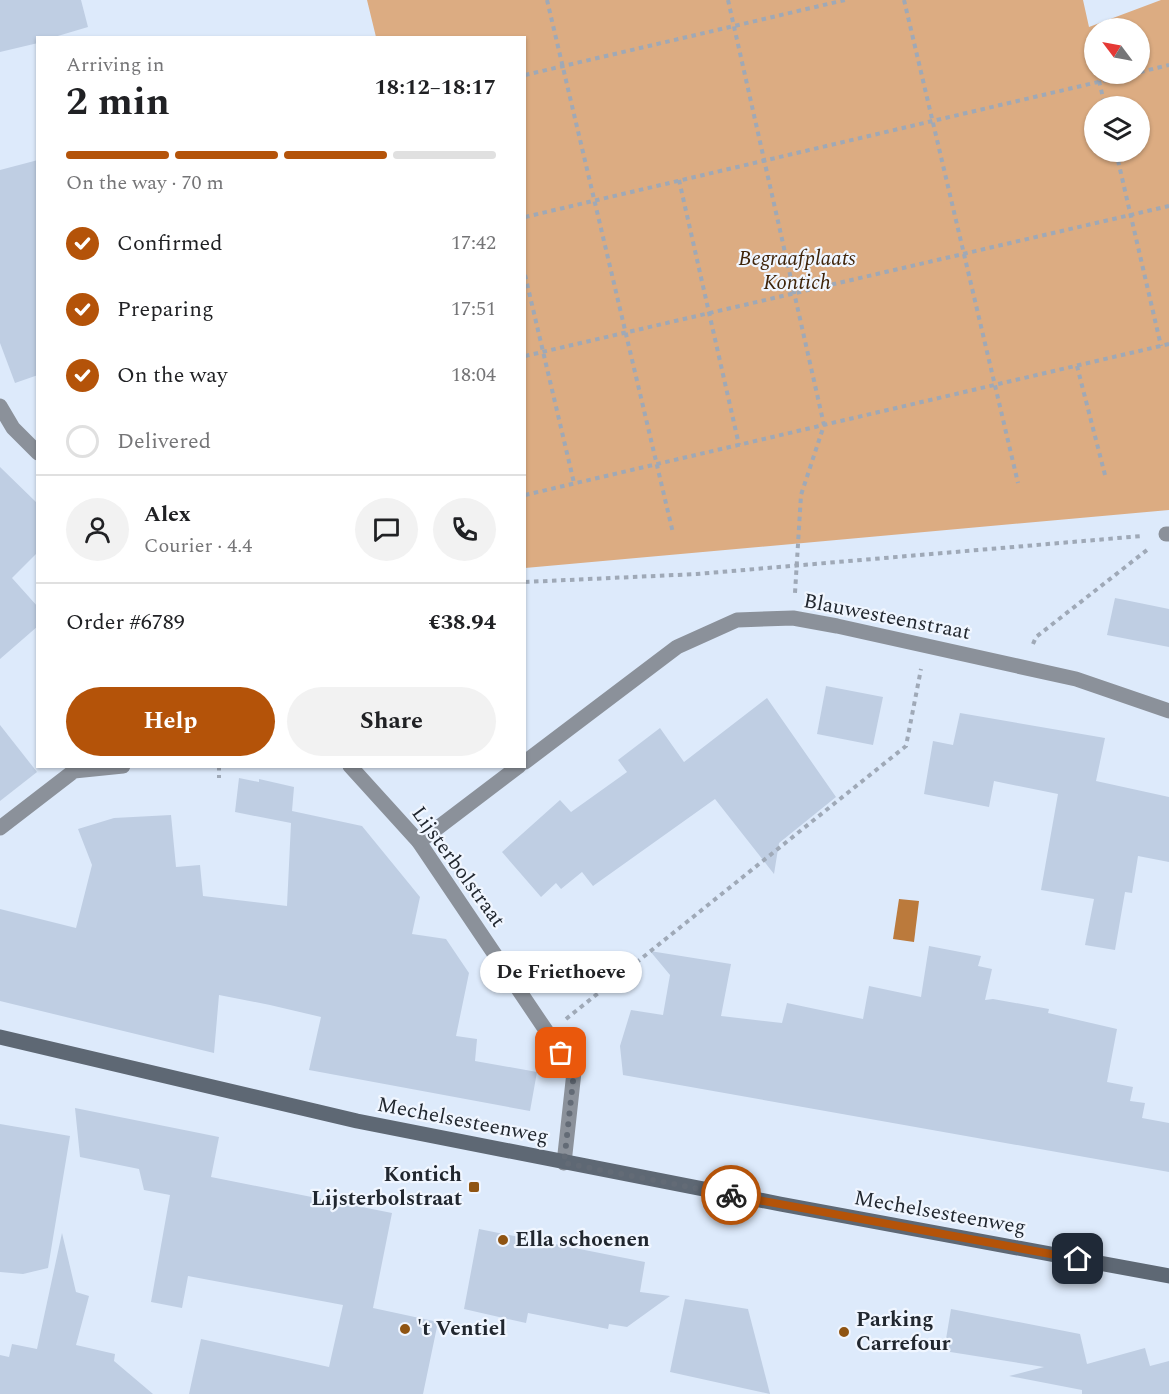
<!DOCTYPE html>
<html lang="en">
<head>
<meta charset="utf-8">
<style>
  body { margin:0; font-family:Spectral,serif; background:#f2f2f2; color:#202124; height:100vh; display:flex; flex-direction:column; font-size:22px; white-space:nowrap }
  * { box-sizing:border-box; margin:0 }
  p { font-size:20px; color:#757577 }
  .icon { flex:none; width:33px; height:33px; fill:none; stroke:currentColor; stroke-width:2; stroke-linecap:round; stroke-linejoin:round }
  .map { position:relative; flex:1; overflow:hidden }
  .side { position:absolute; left:36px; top:36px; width:490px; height:732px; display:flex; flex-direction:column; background:#fff; border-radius:0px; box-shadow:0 2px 4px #0004 }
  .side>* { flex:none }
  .needle { width:39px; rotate:302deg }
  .buttons { position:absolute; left:1084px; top:18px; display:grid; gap:12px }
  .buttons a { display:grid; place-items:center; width:66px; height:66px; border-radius:50%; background:#fff; box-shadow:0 2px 4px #0004; font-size:30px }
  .pin { position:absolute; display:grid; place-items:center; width:51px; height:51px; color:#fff; margin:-26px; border-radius:12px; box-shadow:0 3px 9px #0006 }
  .courier { position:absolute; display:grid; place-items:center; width:60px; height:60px; margin:-30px; border:4px solid #b45309; border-radius:50%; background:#fff; color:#222; box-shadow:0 2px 8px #0007 }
  .bubble { position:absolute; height:42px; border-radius:21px; background:#fff; box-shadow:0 2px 4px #0004; font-size:20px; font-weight:700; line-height:42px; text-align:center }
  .overview em { font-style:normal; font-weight:700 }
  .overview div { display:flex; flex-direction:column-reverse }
  .overview { display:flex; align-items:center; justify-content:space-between; height:102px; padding:0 30px }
  h1 { font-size:39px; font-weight:700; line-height:45px }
  .bar { display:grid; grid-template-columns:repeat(4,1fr); gap:9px 6px; align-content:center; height:72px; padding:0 30px }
  .bar i { height:8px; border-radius:4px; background:#e0e0e0 }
  .bar .selected { background:#b45309 }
  .bar p { grid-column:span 4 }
  .line { display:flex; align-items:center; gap:15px; padding:0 30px; border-top:2px solid #e0e0e0 }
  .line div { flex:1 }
  .round { display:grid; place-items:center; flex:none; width:63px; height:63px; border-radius:32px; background:#f2f2f2 }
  ol { padding:0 30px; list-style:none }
  li { display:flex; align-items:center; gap:18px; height:66px }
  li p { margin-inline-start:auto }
  li .icon { padding:6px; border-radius:50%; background:#b45309; color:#fff; stroke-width:4 }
  li:last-child { color:#757577 }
  li i { width:33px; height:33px; border:3px solid #e0e0e0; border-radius:50% }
  .action { display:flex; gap:12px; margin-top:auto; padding:12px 30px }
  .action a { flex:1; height:69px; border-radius:36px; background:#b45309; color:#fff; font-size:24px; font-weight:700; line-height:69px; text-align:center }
  .action a+a { background:#f2f2f2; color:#202124 }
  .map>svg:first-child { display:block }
  .green { fill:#dcac82; fill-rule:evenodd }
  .water { fill:#bb7a3c }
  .building { fill:#bfcee3 }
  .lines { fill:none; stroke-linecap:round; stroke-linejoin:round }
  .path { stroke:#9fa9b7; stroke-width:4; stroke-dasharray:4.5 4.5; stroke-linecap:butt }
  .street { stroke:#8b919a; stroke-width:15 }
  .secondary { stroke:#5e6874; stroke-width:15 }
  .done { stroke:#636b76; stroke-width:6; stroke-dasharray:0 10.8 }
  .route { stroke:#b45309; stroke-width:8 }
  .poi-dot { fill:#8f5412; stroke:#f0f6ff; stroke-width:2 }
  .labels { text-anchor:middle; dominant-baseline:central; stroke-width:4.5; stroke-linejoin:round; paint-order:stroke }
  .park-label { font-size:21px; font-style:italic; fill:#3f2409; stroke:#f0f6ff }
  .street-label { font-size:21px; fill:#21272f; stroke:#f0f6ff }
  .poi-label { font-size:21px; font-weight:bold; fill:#21272f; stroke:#f0f6ff; text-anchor:start }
</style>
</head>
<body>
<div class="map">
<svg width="1169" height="1394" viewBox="0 0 1169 1394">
  <rect width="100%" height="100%" fill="#ddeafb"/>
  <path class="green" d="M 367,0 L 1083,0 L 1089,27 L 1161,0 L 1169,0 L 1169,510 L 525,568 L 525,38 L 376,37 ZM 1095,28 L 1140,28 L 1140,74 L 1095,74 ZM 1095,106 L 1140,106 L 1140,152 L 1095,152 Z"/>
  <path class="water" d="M 899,899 L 919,901 L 914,942 L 893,939 Z"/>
  <g class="building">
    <path d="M 0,0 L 81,0 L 88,27 L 51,38 L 38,38 L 38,43 L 0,52 Z"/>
    <path d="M 38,160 L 38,375 L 15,383 L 0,343 L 0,170 Z"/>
    <path d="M 0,467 L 38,504 L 38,552 L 12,578 L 38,607 L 38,626 L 0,659 Z"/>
    <path d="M 1115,598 L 1169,609 L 1169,647 L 1107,635 Z"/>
    <path d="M 826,686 L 883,697 L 873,745 L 817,734 Z"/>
    <path d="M 767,698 L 836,797 L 779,843 L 774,874 L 715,799 L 593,886 L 582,872 L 561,889 L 556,883 L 541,897 L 502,852 L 560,800 L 571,812 L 627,772 L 618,760 L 660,728 L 684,762 Z"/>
    <path d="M 960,713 L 1105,738 L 1096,781 L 1169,797 L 1169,862 L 1138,856 L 1132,893 L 1125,892 L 1115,950 L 1085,945 L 1094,899 L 1041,890 L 1058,794 L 994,781 L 989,807 L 924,794 L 933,741 L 953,745 Z"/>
    <path d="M 0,725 L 37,772 L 0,801 Z"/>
    <path d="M 239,778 L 259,782 L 259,779 L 294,787 L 292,811 L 362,826 L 420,897 L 412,934 L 446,939 L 469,973 L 456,1036 L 477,1039 L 475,1061 L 537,1072 L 530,1111 L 309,1070 L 321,1017 L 270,1005 L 219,995 L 214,1053 L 0,1001 L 0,909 L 76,928 L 92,865 L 78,829 L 114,818 L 171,815 L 176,867 L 200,865 L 203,896 L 287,906 L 291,823 L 235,812 Z"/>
    <path d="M 929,946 L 981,956 L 978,966 L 992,969 L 985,1000 L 993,999 L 1049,1009 L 1048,1013 L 1117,1029 L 1107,1082 L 1133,1087 L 1130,1101 L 1145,1103 L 1142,1118 L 1169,1123 L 1169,1172 L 623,1075 L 620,1046 L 631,1010 L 663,1015 L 670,975 L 650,951 L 731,964 L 721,1016 L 782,1023 L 787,1003 L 863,1019 L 869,986 L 921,997 Z"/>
    <path d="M 75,1108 L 219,1137 L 211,1177 L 392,1213 L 373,1308 L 438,1322 L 423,1394 L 189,1394 L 201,1339 L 329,1367 L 343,1305 L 188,1276 L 182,1308 L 151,1302 L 170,1195 L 144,1190 L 139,1169 L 80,1157 Z"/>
    <path d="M 0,1124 L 70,1136 L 48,1268 L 23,1274 L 0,1272 Z"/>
    <path d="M 479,1229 L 645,1262 L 640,1292 L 670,1296 L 627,1327 L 609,1324 L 608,1329 L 528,1313 L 526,1323 L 464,1309 Z"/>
    <path d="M 62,1233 L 76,1292 L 89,1296 L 76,1345 L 115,1354 L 114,1361 L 153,1394 L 0,1394 L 0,1355 L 9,1357 L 12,1344 L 37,1349 Z"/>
    <path d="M 685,1299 L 748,1309 L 770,1394 L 670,1372 Z"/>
    <path d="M 951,1309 L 1080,1334 L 1087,1364 L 1145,1348 L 1150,1366 L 1169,1361 L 1169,1394 L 1082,1394 L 1082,1390 L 1009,1376 L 1044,1367 L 944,1351 Z"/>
  </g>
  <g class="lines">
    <g class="path">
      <path d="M 547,0 L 673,533"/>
      <path d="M 728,0 L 824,425 L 801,495 L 795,593"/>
      <path d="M 904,0 L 1018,483"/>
      <path d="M 1140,72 L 1169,65"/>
      <path d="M 525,75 L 845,0"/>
      <path d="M 1099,81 L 1105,106"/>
      <path d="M 1116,152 L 1161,346"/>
      <path d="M 679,180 L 739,445"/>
      <path d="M 525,217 L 1132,74"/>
      <path d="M 525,275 L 574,483"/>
      <path d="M 525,356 L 1169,206"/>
      <path d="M 1077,366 L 1105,475"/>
      <path d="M 525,495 L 1169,344"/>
      <path d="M 525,582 L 697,574 L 1142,536"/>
      <path d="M 1033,644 L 1036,637 L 1147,550"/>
      <path d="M 219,766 L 219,778"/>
      <path d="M 566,1019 L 906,746 L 921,669"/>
    </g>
    <g class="street">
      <path d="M 0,406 L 13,428 L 38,453"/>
      <path d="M 1166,534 L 1169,534"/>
      <path d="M 525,762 L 677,647 L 737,620 L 793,618 L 837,626 L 1076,679 L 1169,711"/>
      <path d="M 350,766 L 419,842 L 574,1072 L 564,1163"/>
      <path d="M 0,828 L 74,771 L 123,766"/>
      <path d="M 419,842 L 519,766"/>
    </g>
    <path class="secondary" d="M 0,1037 L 357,1121 L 780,1204 L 1169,1276"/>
  </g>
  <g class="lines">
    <path class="done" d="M 561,1053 L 574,1072 L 564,1163 L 731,1195"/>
    <path class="route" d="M 731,1195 L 1078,1259"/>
  </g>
  <g class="poi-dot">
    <rect x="468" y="1181" width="12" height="12" rx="3"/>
    <circle cx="503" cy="1240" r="6"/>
    <circle cx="405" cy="1329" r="6"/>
    <circle cx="844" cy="1332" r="6"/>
  </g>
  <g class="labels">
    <g class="park-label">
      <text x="797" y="259">Begraafplaats<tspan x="797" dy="24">Kontich</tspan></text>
    </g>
    <g class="street-label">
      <text transform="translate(887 617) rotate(11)">Blauwesteenstraat</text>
      <text transform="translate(458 867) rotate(54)">Lijsterbolstraat</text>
      <text transform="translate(463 1121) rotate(11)">Mechelsesteenweg</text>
      <text transform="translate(940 1213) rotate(10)">Mechelsesteenweg</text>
    </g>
    <g class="poi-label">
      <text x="462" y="1175" text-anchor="end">Kontich<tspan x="462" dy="24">Lijsterbolstraat</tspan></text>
      <text x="515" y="1240">Ella schoenen</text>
      <text x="856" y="1320">Parking<tspan x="856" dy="24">Carrefour</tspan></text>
      <text x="417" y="1329">'t Ventiel</text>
    </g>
  </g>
</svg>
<div class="buttons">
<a><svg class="needle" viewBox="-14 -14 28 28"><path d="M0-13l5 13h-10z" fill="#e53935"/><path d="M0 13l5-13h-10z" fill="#757577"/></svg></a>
<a><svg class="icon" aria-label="layers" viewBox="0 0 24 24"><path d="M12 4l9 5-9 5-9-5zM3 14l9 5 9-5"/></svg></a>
</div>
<div class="pin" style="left:561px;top:1053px;background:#ea580c"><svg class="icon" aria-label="bag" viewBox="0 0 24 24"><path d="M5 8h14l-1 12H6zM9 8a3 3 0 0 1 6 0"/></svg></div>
<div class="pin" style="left:1078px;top:1259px;background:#1f2937"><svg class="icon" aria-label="home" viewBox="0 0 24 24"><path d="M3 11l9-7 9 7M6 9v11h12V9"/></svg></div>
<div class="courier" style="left:731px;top:1195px"><svg class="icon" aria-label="bike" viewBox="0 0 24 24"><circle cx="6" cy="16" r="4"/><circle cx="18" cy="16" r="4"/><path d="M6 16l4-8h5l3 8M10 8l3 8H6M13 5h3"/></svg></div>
<div class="bubble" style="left:480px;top:951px;width:162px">De Friethoeve</div>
<section class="side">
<div class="overview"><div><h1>2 min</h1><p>Arriving in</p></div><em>18:12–18:17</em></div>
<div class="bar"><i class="selected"></i><i class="selected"></i><i class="selected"></i><i></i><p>On the way · 70 m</p></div>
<ol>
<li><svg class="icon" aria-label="check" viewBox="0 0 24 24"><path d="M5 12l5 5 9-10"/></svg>Confirmed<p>17:42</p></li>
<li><svg class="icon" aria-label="check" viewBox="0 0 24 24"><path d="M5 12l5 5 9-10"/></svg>Preparing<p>17:51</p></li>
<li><svg class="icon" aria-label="check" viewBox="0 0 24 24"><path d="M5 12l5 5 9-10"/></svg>On the way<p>18:04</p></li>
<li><i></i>Delivered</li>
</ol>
<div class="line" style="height:108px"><a class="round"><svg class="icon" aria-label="person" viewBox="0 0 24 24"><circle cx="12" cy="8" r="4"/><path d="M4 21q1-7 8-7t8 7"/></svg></a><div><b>Alex</b><p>Courier · 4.4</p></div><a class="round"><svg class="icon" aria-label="chat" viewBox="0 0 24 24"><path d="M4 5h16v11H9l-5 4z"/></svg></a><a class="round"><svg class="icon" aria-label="phone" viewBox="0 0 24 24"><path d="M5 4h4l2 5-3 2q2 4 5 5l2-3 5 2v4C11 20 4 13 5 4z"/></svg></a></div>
<div class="line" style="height:78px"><div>Order #6789</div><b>€38.94</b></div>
<div class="action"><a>Help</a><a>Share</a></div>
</section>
</div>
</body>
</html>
